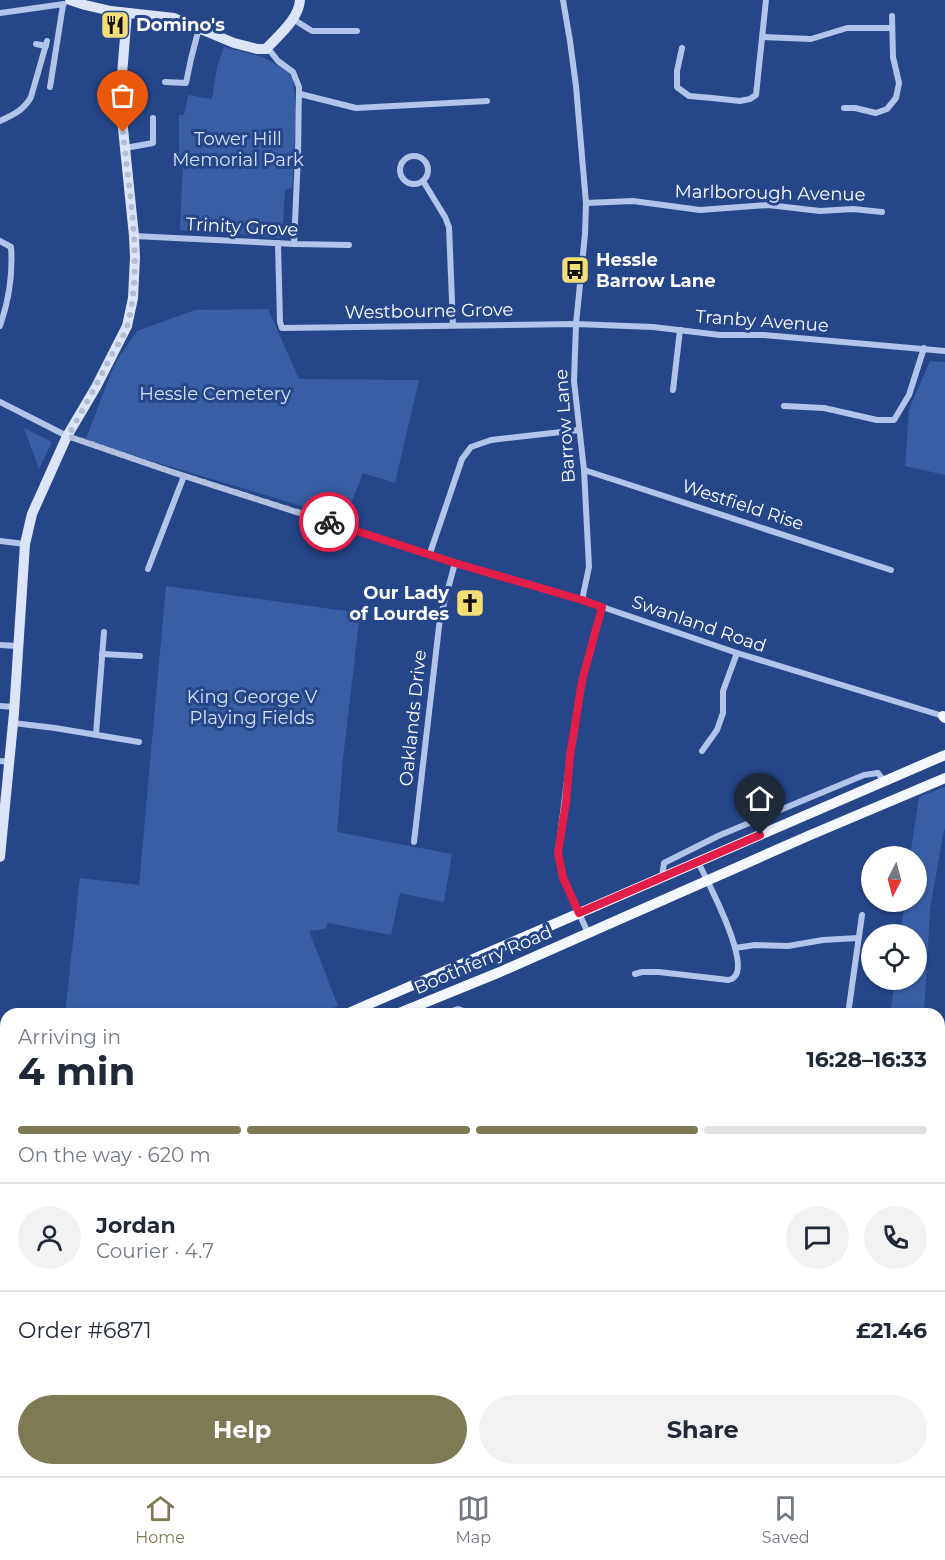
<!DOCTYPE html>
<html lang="en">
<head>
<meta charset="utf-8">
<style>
  body { margin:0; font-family:Montserrat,sans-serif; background:#f2f2f3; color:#1f2937; height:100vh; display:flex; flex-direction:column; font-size:22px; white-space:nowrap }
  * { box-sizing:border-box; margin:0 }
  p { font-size:20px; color:#747a83 }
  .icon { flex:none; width:33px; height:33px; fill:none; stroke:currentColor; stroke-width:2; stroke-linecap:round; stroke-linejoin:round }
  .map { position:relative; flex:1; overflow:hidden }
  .panel { position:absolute; left:0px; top:1008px; width:945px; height:468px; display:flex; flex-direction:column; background:#fff; border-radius:18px 18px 0 0; box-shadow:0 2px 4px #0004 }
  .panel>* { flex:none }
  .needle { width:39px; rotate:186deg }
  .controls { position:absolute; left:861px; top:846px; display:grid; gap:12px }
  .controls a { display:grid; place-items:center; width:66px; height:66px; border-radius:50%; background:#fff; box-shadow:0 2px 4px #0004; font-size:30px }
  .pin { position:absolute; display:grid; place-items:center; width:51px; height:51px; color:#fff; margin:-62px -26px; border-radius:50% 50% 50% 0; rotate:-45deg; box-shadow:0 0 6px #0007 }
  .pin .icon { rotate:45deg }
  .courier { position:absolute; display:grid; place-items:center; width:60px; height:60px; margin:-30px; border:4px solid #e11d48; border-radius:50%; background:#fff; color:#222; box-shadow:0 2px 8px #0007 }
  .head em { font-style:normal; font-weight:700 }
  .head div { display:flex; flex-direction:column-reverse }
  .head { display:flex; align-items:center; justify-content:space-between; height:102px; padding:0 18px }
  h1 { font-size:39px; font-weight:700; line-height:45px }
  .bar { display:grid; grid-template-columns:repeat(4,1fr); gap:9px 6px; align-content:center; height:72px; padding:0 18px }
  .bar i { height:8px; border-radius:4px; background:#e0e1e3 }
  .bar .current { background:#7e7a53 }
  .bar p { grid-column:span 4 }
  .line { display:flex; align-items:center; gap:15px; padding:0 18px; border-top:2px solid #e0e1e3 }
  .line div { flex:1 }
  .round { display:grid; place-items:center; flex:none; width:63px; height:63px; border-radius:32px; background:#f2f2f3 }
  .button { display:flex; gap:12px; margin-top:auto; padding:12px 18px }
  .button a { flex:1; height:69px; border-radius:36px; background:#7e7a53; color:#fff; font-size:24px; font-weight:700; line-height:69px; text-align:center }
  .button a+a { background:#f2f2f3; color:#1f2937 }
  .menu { display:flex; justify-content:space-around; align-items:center; height:84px; border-top:2px solid #e0e1e3; background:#fff; font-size:16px; color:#747a83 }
  .menu a { display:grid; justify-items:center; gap:3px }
  .menu .current { color:#7e7a53 }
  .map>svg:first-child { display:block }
  .green { fill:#395ea5 }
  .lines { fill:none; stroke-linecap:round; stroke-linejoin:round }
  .street { stroke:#b1c4e9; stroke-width:6 }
  .secondary { stroke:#dce5f8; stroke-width:10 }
  .primary { stroke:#f4f7fe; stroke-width:10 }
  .done { stroke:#b3bed6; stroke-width:6; stroke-dasharray:0 10.8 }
  .route { stroke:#e11d48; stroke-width:8 }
  .labels { text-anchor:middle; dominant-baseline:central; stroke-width:6; stroke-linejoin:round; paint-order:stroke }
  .poi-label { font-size:18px; font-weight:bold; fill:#fff; stroke:#254689; text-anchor:start }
  .park-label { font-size:18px; fill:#d5e1f7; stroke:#254689 }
  .street-label { font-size:18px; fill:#fff; stroke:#254689 }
</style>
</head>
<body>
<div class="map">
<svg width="945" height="1476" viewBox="0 0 945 1476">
  <rect width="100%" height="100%" fill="#254689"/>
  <g class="green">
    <path d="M 224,47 L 263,57 L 287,71 L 293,79 L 296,114 L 292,188 L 285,190 L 282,237 L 278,238 L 208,231 L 180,230 L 183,164 L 179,159 L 179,115 L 184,115 L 188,95 L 212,99 L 217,67 Z"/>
    <path d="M 268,309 L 299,379 L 419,380 L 395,483 L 363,473 L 345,519 L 85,441 L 108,381 L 117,360 L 137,331 L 195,310 Z"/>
    <path d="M 930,361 L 945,362 L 945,475 L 905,466 L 909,409 Z"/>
    <path d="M 24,428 L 52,442 L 39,469 Z"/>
    <path d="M 166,586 L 360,613 L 343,759 L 337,832 L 452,854 L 444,902 L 400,893 L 391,935 L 328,923 L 325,929 L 309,931 L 338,1006 L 319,1014 L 65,1014 L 80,878 L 139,885 Z"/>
    <path d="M 945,787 L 945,828 L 943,835 L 930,909 L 924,1014 L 890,1014 L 895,980 L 916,980 L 916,934 L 900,934 L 905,902 L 916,902 L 916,856 L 910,856 L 919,797 Z"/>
  </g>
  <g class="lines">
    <g class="street">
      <path d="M 563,0 L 570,41 L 576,86 L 586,203 L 585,234 L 576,324 L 574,381 L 584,470 L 589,567 L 582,600"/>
      <path d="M 0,13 L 64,4"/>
      <path d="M 293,19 L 312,31 L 357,31"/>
      <path d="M 763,37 L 811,39 L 847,28 L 892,28"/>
      <path d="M 36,44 L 46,46"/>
      <path d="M 682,48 L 677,71 L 677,87 L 689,96 L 712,98 L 740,101 L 750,99 L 756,95 L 766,0"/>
      <path d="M 266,49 L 271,52 L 278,61 L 293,72 L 299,87 L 298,155 L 294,244"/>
      <path d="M 165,82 L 186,83 L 191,59 L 199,28"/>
      <path d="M 50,87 L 63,5"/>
      <path d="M 300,94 L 356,108 L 487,101"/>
      <path d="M 844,108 L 855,108 L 876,113 L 887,109 L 896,98 L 899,83 L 893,57 L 892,16"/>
      <path d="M 0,121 C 13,115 24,110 31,97 L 47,41"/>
      <path d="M 125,148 L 153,143 L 153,118"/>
      <circle cx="414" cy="170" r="14"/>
      <path d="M 423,181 L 445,217 L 449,227 L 453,325"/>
      <path d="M 586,203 L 633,201 L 700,210 L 768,205 L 820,211 L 853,209 L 882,212"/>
      <path d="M 134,236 L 294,244 L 349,245"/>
      <path d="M 0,241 L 11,247 C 13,274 9,300 0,326"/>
      <path d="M 278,243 L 280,322 L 282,328 L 576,324 L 653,327 L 720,335 L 764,335 L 945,351"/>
      <path d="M 673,390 L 680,330"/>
      <path d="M 0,402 L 67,436 L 172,472 L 455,563 L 582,600 L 737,653 L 943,716"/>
      <path d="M 784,406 L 824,408 L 877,420 L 894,420 L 909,395 L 924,348"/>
      <path d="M 584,470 L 891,570"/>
      <path d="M 0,541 L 25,544"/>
      <path d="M 430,553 L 462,459 L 471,447 L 491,440 L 579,430"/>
      <path d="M 148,569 L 184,476"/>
      <path d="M 0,645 L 18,646"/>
      <path d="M 102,654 L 140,656"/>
      <path d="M 0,706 L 15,707"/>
      <path d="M 13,723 L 55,728 L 139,742"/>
      <path d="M 96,734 L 104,632"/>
      <path d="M 702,751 L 717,730 L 723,713 L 723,691 L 737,653"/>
      <path d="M 0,761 L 10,762"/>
      <path d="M 414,842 L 440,618 L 455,563"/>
      <path d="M 662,877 L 664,863 L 718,836 L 864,775 L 878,773 L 884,781"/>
      <path d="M 588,933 L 563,878 L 558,853 L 570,756 L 582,681 L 602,607"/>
      <path d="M 735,948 L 755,945 L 788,946 L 823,940 L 858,938"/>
      <path d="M 635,974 L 642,972 L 659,972 L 728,980 C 732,979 733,979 736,975 C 747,956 708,882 698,862"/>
      <path d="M 849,1007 L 862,915"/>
      <path d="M 443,1014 L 458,1009 L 467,1012 L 469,1014"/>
      <path d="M 939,1046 L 945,1048"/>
    </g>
    <g class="secondary">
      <path d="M 70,0 L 85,5 L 111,11 L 174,18 L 234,43 L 257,49 L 266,49 C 278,36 299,19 300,0"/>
      <path d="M 0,857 L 14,713 L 25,544 L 32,514 L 67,436 L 96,387 L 127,326 L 133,298 L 135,257 L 134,236 L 120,99 L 127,13"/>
    </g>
    <g class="primary">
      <path d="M 943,716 L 945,718"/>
      <path d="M 346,1014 L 945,755"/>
      <path d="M 397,1014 L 500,972 L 808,836 L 945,778"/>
      <path d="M 0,1107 L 6,1107"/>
      <path d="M 0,1130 L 6,1128"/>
    </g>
  </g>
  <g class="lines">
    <path class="done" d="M 123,132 C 129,192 143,264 128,323 C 125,336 115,348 109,360 C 96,386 82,411 68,436 L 172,472 L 329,522"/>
    <path class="route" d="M 329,522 L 455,563 L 582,600 L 602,607 L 582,681 L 570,756 L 566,802 L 558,853 L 563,878 L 579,913 L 760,835"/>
  </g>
  <defs>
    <g id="restaurant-square" transform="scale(1.5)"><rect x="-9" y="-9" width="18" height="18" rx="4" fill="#f3dd75" stroke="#254689"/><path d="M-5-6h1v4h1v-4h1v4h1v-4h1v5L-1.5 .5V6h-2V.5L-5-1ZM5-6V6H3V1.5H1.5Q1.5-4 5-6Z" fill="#111"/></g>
    <g id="bus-square" transform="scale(1.5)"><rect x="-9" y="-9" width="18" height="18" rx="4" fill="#f3dd75" stroke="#254689"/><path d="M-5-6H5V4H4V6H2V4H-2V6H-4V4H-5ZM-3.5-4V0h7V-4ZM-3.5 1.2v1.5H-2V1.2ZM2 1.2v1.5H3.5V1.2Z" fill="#111"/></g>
    <g id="church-square" transform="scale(1.5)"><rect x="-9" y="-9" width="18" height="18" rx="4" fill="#f3dd75" stroke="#254689"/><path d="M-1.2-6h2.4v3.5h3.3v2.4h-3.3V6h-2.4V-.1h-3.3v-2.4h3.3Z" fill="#111"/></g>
  </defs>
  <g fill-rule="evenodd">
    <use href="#restaurant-square" x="115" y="25"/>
    <use href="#bus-square" x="575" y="270"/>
    <use href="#church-square" x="470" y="603"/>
  </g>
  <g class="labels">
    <g class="poi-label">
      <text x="136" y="25">Domino's</text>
      <text x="596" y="260">Hessle<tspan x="596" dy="21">Barrow Lane</tspan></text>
      <text x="449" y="593" text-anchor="end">Our Lady<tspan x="449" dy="21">of Lourdes</tspan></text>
    </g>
    <g class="park-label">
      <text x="238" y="139">Tower Hill<tspan x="238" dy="21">Memorial Park</tspan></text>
      <text x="215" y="394">Hessle Cemetery</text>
      <text x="252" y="697">King George V<tspan x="252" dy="21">Playing Fields</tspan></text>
    </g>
    <g class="street-label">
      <text transform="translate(770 193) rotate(1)">Marlborough Avenue</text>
      <text transform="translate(242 227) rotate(3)">Trinity Grove</text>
      <text transform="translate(429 311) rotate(-1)">Westbourne Grove</text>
      <text transform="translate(762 321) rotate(4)">Tranby Avenue</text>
      <text transform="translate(565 426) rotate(-94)">Barrow Lane</text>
      <text transform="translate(743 505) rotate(18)">Westfield Rise</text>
      <text transform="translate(699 624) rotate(19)">Swanland Road</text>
      <text transform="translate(413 718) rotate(-84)">Oaklands Drive</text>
      <text transform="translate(483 960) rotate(-23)">Boothferry Road</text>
    </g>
  </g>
</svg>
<div class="controls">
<a><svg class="needle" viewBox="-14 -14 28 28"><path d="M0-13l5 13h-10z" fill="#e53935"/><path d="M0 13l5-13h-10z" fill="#747a83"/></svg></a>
<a><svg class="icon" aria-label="locate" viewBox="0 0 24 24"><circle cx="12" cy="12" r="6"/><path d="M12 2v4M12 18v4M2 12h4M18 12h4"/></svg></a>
</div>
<div class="pin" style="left:123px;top:132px;background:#ea580c"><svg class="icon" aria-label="bag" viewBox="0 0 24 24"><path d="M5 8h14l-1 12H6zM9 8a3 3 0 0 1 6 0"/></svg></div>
<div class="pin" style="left:760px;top:835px;background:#1f2937"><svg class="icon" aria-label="home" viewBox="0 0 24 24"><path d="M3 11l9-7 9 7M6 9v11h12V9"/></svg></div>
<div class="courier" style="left:329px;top:522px"><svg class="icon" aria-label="bike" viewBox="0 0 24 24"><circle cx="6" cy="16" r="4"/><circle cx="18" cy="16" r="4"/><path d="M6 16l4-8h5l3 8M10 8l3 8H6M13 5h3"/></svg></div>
<section class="panel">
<div class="head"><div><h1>4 min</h1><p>Arriving in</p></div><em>16:28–16:33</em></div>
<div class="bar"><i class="current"></i><i class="current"></i><i class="current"></i><i></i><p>On the way · 620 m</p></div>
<div class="line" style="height:108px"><a class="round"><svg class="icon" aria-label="person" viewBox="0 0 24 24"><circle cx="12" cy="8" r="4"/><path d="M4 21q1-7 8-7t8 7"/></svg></a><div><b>Jordan</b><p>Courier · 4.7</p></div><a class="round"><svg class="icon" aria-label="chat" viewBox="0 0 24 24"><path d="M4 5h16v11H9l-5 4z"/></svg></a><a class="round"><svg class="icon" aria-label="phone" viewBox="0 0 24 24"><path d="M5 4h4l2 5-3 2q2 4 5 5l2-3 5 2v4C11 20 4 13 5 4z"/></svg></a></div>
<div class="line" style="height:78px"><div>Order #6871</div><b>£21.46</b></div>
<div class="button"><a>Help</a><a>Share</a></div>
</section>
</div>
<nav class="menu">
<a class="current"><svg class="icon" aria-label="home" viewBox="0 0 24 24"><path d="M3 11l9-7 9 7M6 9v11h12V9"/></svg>Home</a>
<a><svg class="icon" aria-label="map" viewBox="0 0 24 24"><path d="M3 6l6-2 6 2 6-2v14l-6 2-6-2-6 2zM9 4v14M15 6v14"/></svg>Map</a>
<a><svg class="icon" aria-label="saved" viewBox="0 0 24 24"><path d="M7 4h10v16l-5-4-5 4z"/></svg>Saved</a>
</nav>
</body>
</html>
